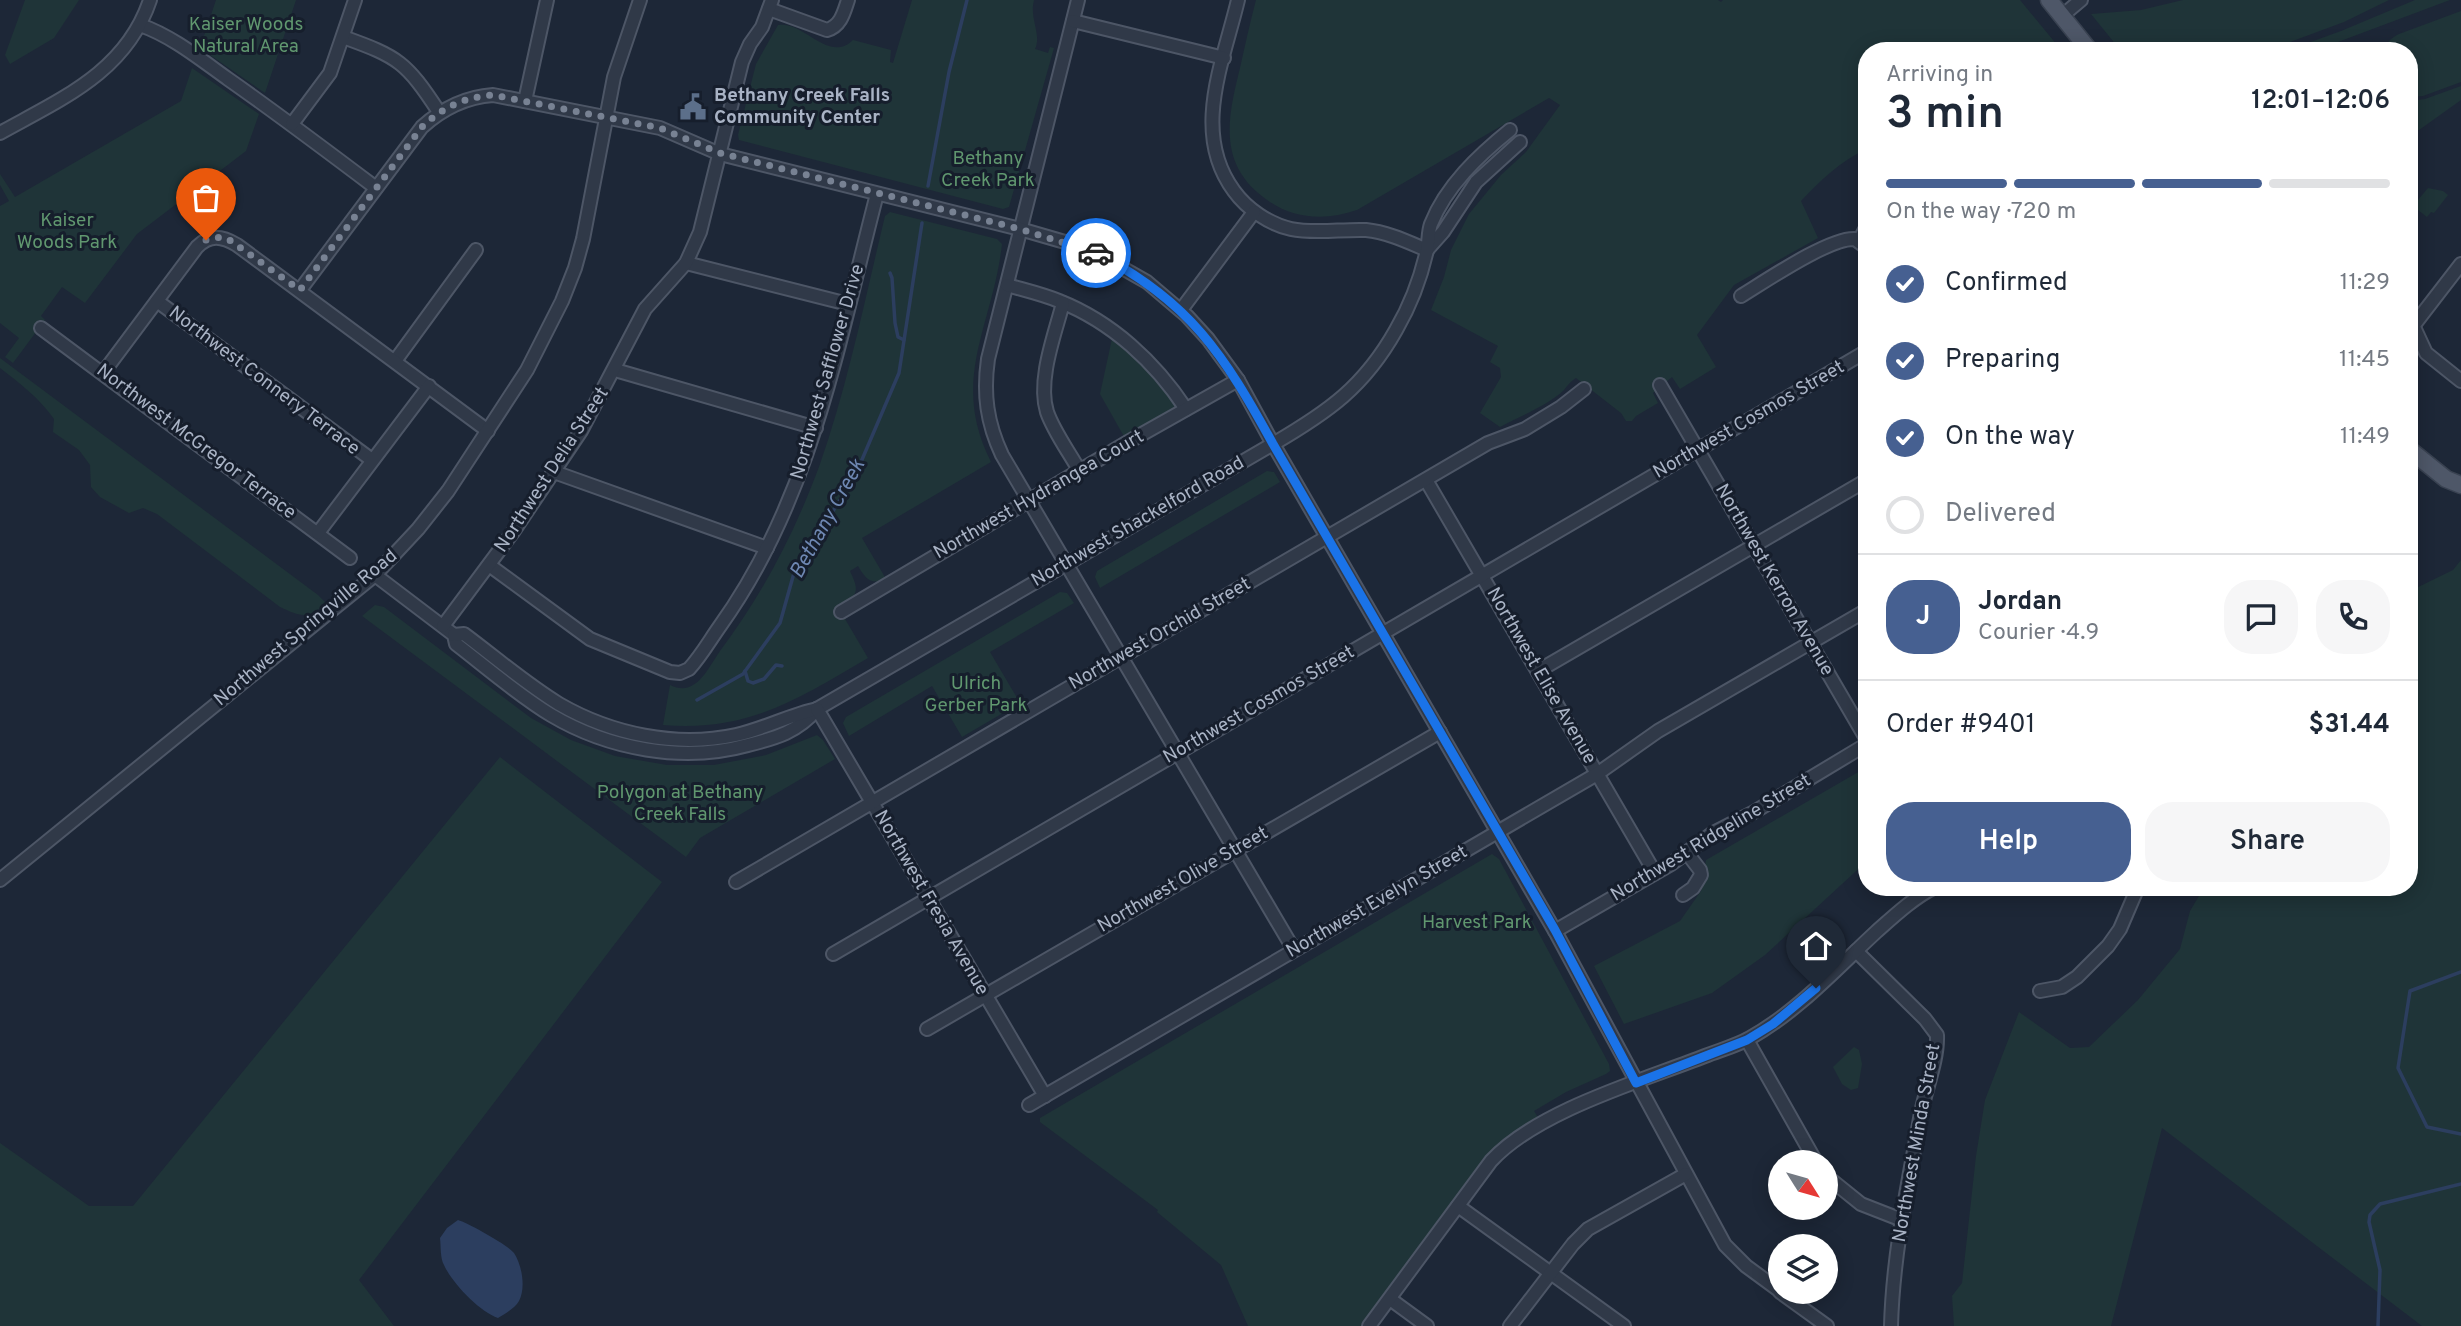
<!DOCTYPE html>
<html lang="en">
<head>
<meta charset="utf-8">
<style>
  body { margin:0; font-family:Overpass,sans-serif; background:#f6f6f7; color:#1f2937; height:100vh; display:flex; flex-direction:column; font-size:26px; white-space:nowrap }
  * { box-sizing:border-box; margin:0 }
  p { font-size:23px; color:#747a83 }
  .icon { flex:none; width:38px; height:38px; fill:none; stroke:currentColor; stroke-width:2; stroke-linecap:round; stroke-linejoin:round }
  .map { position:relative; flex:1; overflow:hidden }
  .side { position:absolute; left:1858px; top:42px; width:560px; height:854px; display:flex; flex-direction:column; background:#fff; border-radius:28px; box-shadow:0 4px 18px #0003 }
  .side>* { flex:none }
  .needle { width:46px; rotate:127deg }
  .buttons { position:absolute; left:1768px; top:1150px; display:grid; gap:14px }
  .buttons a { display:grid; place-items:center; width:70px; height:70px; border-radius:50%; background:#fff; box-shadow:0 4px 18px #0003; font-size:35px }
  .pin { position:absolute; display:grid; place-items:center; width:60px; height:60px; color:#fff; margin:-72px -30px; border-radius:50% 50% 50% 0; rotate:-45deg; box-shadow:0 0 7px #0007 }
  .pin .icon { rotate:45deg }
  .courier { position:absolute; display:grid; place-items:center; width:70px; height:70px; margin:-35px; border:5px solid #1a73e8; border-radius:50%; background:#fff; color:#222; box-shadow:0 2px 9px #0007 }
  .summary em { font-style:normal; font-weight:600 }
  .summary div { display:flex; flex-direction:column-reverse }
  .summary { display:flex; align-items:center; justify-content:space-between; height:119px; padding:0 28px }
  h1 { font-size:46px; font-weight:600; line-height:52px }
  .bar { display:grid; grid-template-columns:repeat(4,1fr); gap:10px 7px; align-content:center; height:84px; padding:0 28px }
  .bar i { height:9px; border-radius:5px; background:#e0e1e3 }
  .bar .current { background:#466091 }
  .bar p { grid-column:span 4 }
  .line { display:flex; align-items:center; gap:18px; padding:0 28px; border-top:2px solid #e0e1e3 }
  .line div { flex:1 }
  .round { display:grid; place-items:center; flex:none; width:74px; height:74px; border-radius:28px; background:#f6f6f7 }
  ol { padding:0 28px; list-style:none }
  li { display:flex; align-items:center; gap:21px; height:77px }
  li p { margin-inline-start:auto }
  li .icon { padding:7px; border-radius:50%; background:#466091; color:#fff; stroke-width:4 }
  li:last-child { color:#747a83 }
  li i { width:38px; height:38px; border:4px solid #e0e1e3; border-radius:50% }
  .cta { display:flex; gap:14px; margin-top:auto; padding:14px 28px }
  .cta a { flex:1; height:80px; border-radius:28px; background:#466091; color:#fff; font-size:28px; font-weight:600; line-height:80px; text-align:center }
  .cta a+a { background:#f6f6f7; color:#1f2937 }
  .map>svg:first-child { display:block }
  .green { fill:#1f3438 }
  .water { fill:#2c3e5f }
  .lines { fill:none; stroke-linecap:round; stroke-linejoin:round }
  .stream { stroke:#2c3e5f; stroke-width:3.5 }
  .minor-casing { stroke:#4d5666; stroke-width:16 }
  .major-casing { stroke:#394251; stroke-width:19 }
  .minor { stroke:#303948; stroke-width:12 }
  .major { stroke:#4e5768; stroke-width:16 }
  .done { stroke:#788293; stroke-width:7; stroke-dasharray:0 12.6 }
  .route { stroke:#1a73e8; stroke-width:9 }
  .labels { text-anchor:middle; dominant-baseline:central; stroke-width:6; stroke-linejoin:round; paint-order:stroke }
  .park-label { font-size:19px; fill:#60976f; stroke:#161e2c }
  .poi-label { font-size:19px; font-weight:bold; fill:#a9b3c5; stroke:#161e2c; text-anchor:start }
  .street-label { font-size:19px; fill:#a9b3c5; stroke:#161e2c }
  .water-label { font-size:21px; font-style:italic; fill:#6e87b2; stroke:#161e2c }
</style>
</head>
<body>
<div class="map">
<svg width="2461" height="1326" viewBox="0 0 2461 1326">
  <rect width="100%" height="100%" fill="#1d2737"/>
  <g class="green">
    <path d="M 25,0 L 79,0 L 54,38 L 10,64 L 5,55 Z"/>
    <path d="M 216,0 L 296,0 L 265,93 L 200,48 Z"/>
    <path d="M 912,0 L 1034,0 C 1029,18 1042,35 1035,49 L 1048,53 L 1050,47 L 1054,48 L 1009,207 L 1003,209 L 739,140 L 738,135 L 756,64 L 778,25 C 805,21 828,64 853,40 L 891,50 L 890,62 L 893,63 Z"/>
    <path d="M 1256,0 L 1718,0 L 1721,2 L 1723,0 L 2020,0 L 2062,51 L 1867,51 L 1867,149 C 1840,161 1821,180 1801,201 L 1818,238 L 1734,285 L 1697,335 L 1716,367 L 1680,389 L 1672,377 L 1653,393 L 1658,403 L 1636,416 L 1632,421 L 1626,421 L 1621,413 L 1576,378 C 1570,382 1568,385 1564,390 C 1549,405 1518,417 1500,427 L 1480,413 L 1501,377 L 1500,368 L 1490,362 L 1498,346 L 1431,310 L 1444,277 L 1451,250 L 1469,214 L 1501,175 L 1526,152 L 1560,105 L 1549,98 L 1357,210 C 1328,220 1297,220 1270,202 C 1217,167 1227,120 1240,68 C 1245,45 1250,23 1256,0 Z"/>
    <path d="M 2183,0 L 2389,0 L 2344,22 L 2266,51 L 2121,51 L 2091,14 L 2141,10 Z"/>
    <path d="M 2415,0 L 2450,0 L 2314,51 L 2286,51 L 2341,31 Z"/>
    <path d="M 2461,11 L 2461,82 L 2423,96 L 2410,97 L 2410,51 L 2383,51 C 2386,43 2391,38 2399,34 Z"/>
    <path d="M 192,68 L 259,114 L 246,151 L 137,234 L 85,303 L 62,287 L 41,316 L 45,320 L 13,363 L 5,357 L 19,338 L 0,323 L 0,206 L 9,201 L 0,185 L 0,174 L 15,197 L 181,101 Z"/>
    <path d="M 2461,86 L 2461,100 L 2419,130 L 2410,133 L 2410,101 L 2425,99 Z"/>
    <path d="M 2428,188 L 2443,191 L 2448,195 L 2434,213 L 2431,212 L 2427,217 L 2413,206 Z"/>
    <path d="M 890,212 L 997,239 L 1002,244 C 993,326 949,379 991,462 L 862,538 L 886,579 C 871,586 865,578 858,566 L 850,571 C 860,592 858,595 838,607 L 868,658 C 798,699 748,732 663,725 L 670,685 C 696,698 708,668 720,651 C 763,594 796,530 820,464 C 848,384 865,299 885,216 Z"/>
    <path d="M 1113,334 L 1131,348 L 1177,403 L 1175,410 L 1126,440 L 1100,394 Z"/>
    <path d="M 0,358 L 318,595 L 327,604 C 306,619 302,617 280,607 L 157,514 L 143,508 L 129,513 L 100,497 L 91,487 L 90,465 L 79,450 L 53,432 L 54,419 C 39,398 21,384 0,368 Z"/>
    <path d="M 1267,471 L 1274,472 L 1280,482 L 1100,588 L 1095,577 L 1097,571 Z"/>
    <path d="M 2461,560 L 2461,1326 L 2422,1326 L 2162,1128 L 2111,1326 L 1954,1326 L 1952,1296 L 1962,1283 L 1976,1156 L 1985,1100 L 2019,1012 L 2070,1048 L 2089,1047 L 2138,1000 L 2180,949 L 2190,911 L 2199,896 L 2208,887 L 2410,887 L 2410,591 L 2453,570 Z"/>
    <path d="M 1060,592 L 1067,593 L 1074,603 L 990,652 L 1020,703 L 962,737 L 932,686 L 849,736 L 843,723 L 846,717 Z"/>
    <path d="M 375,605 L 384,607 L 531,718 L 571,740 L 615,756 L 667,765 L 714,765 L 766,755 L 817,735 L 823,740 L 835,759 L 700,838 L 686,857 L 362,616 Z"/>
    <path d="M 500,757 L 662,882 L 359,1280 L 394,1326 L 0,1326 L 0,1143 L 89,1206 L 133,1206 Z"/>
    <path d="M 1867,767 L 1867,861 L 1765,955 L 1712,993 L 1624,1024 L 1594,966 L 1680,921 L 1701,891 L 1706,860 Z"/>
    <path d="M 1492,854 L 1499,859 L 1609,1064 L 1610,1071 L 1606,1074 L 1566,1092 L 1534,1111 L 1542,1124 L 1511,1144 L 1370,1326 L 1248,1326 L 1221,1265 L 1157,1212 L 1158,1210 L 1040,1122 L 1040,1118 Z"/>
    <path d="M 1854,1047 L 1859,1050 L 1862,1064 L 1858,1088 L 1851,1090 L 1842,1084 L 1833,1067 Z"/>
  </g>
  <path class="water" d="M 458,1220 C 468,1223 508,1245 514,1253 C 522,1265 526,1288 519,1301 C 515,1308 505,1314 498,1318 C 480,1312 452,1283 444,1265 C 440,1258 441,1246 440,1238 L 447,1228 Z"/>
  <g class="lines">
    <g class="stream">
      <path d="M 928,186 L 949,72 L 967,0"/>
      <path d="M 890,273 L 892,278 L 895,323 L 898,337 L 904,340"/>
      <path d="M 745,671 L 748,681 L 753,683 L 764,679 L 776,665 L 782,666"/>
      <path d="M 697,700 L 743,674 L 780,623 L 794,573 L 855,476 L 899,373 L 922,223"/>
      <path d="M 2461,972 L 2410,991 L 2398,1068 L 2427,1127 L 2461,1134"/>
      <path d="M 2378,1326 L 2380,1270 L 2369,1222 L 2370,1215 L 2380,1204 L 2461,1184"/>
    </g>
    <g class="minor-casing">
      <g id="minor">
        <path d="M 1078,0 L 988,359 C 983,394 987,423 1002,455 L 1294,950"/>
        <path d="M 1238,0 C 1223,63 1191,133 1234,191 C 1247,209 1269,224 1291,229 C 1315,234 1341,229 1366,230 C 1387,232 1408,242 1427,250"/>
        <path d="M 769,9 L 827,30 C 841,26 844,12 848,0"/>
        <path d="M 2062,16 L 2081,0"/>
        <path d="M 1073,21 L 1224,58"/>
        <path d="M 140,25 C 172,36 200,59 228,79 C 278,114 327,151 376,188"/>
        <path d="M 343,37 C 399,57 406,62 439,112"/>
        <path d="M 525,101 L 547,0"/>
        <path d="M 292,124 L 330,73 L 355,0"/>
        <path d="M 0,133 C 61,99 126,72 150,0"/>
        <path d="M 1859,241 L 1867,226"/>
        <path d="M 1427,250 L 1443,232 L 1476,182 L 1520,142"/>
        <path d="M 686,263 L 848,304"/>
        <path d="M 1007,285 C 1024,290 1042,294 1059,301 C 1112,322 1155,362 1186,409"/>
        <path d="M 300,290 L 422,127 C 443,108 465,97 493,95 L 660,128 L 720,154 L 1020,229 L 1089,249 L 1147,282 L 1187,316 L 1208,339 L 1238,380 L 1273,444 L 1555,931 L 1725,1245 L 1746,1266 L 1780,1291"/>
        <path d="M 1741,296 C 1764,282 1830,237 1855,239 L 1867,248"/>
        <path d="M 157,301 L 372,460"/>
        <path d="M 1063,303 C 1055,334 1037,380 1047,412 C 1054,432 1069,452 1079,470"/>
        <path d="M 1181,310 L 1254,212"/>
        <path d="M 2413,325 L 2426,353 L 2461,381"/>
        <path d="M 41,328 L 350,558"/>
        <path d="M 2410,330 L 2461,264"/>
        <path d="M 395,361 L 476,250"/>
        <path d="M 615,370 L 816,428"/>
        <path d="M 103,373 L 197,247 C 210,234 222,236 237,245 L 488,431"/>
        <path d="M 1660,385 L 1867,740"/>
        <path d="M 554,472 L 767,548"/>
        <path d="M 1426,480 L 1655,873"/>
        <path d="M 318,533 L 429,386"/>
        <path d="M 489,565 L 590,639 L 670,672 L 680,673 L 689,669 C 701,656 710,640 720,626 C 812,498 838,343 877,194"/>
        <path d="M 375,575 L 454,635 L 456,644 C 487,668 518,695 551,715 C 608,749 683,763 748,745 C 776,738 798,732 817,709"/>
        <path d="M 841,612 L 1128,442 L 1238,380"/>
        <path d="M 443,626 L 513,532 L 581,431 L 645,309 L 686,263 L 700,232 L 742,62 L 750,44 L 762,27 L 772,0"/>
        <path d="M 454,635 L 464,634 C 495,657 526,684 559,704 C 611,734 676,748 736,735 C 764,729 789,715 817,709 L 1273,444 C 1328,412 1364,387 1396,330 C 1410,306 1421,277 1427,250 C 1429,241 1428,232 1431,224 C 1446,186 1479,155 1510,130"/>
        <path d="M 1538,671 L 1867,480"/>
        <path d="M 817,709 L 1045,1096"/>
        <path d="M 0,880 L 375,575 L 418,529 L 448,491 L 527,370 L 562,301 L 575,268 L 583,239 L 614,77 L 640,0"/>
        <path d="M 736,882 L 1488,443 L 1525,429 L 1561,407 L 1584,389"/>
        <path d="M 1683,895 L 1693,888 L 1701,875 L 1700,870 L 1687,853"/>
        <path d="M 1555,931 L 1671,864 L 1713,833 L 1754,812 L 1867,744"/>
        <path d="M 1856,951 L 1925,1019 L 1937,1035 C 1938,1060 1926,1088 1921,1113 C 1908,1184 1893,1254 1891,1326"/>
        <path d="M 833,954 L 1867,351"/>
        <path d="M 2040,991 L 2062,987 L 2077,977 L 2108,946 L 2120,929 L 2138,887"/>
        <path d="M 927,1029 L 1440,732"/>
        <path d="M 1747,1040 L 1816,1162"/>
        <path d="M 1029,1105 L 1597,774 L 1658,731 L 1867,610"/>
        <path d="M 1825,1175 L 1861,1204 L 1902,1220"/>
        <path d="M 1458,1206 L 1624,1326"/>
        <path d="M 1780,1292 L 1827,1326"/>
        <path d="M 1390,1299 L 1427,1326"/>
        <path d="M 1369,1326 L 1491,1161 C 1537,1111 1641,1081 1705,1056 C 1720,1050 1736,1046 1750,1038 C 1798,1011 1836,969 1876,932 C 1894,916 1913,898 1935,887"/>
        <path d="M 1510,1326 L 1573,1244 L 1588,1229 L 1686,1174"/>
      </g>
    </g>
    <g class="major-casing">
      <g id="major">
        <path d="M 2049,0 L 2090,51"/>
        <path d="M 2410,450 L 2446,479 L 2461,485"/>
      </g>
    </g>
    <use href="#minor" class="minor"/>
    <use href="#major" class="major"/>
  </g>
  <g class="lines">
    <path class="done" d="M 206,240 L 221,237 L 228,239 L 300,290 L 422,127 C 443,107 465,97 493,95 L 660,128 L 720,153 L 1020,229 L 1096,253"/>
    <path class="route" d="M 1096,253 C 1190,301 1224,355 1273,444 L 1555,930 L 1636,1083 L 1747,1040 L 1773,1024 L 1816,988"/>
  </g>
  <defs>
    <g id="civic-bare" transform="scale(2.1)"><path d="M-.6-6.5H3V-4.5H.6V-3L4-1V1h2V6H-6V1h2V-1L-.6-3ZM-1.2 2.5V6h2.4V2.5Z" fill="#5c6f8a" stroke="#161e2c" stroke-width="2.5" paint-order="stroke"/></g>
  </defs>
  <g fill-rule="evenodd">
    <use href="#civic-bare" x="693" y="107"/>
  </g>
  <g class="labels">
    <g class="park-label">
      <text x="246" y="25">Kaiser Woods<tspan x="246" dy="22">Natural Area</tspan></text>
      <text x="988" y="159">Bethany<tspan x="988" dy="22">Creek Park</tspan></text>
      <text x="67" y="221">Kaiser<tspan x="67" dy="22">Woods Park</tspan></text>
      <text x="976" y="684">Ulrich<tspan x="976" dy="22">Gerber Park</tspan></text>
      <text x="680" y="793">Polygon at Bethany<tspan x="680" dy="22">Creek Falls</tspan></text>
      <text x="1477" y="923">Harvest Park</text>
    </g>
    <g class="poi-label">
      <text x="714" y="96">Bethany Creek Falls<tspan x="714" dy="22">Community Center</tspan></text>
    </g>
    <g class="street-label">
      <text transform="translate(828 372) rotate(-74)">Northwest Safflower Drive</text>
      <text transform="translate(264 381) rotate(37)">Northwest Connery Terrace</text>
      <text transform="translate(1749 420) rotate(-30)">Northwest Cosmos Street</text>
      <text transform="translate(196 442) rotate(37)">Northwest McGregor Terrace</text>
      <text transform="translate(552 470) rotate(-57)">Northwest Delia Street</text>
      <text transform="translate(1039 495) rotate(-30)">Northwest Hydrangea Court</text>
      <text transform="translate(1138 522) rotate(-30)">Northwest Shackelford Road</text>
      <text transform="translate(1774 580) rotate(60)">Northwest Kerron Avenue</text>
      <text transform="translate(306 628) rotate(-40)">Northwest Springville Road</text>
      <text transform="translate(1160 634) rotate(-30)">Northwest Orchid Street</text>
      <text transform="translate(1541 676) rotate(60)">Northwest Elise Avenue</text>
      <text transform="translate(1259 705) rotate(-30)">Northwest Cosmos Street</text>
      <text transform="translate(1711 838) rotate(-31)">Northwest Ridgeline Street</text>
      <text transform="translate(1183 880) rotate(-30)">Northwest Olive Street</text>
      <text transform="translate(1377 902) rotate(-30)">Northwest Evelyn Street</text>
      <text transform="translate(931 903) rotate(60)">Northwest Fresia Avenue</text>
      <text transform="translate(1917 1143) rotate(-80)">Northwest Minda Street</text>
    </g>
    <g class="water-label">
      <text transform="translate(828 519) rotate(-61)">Bethany Creek</text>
    </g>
  </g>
</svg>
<div class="buttons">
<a><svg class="needle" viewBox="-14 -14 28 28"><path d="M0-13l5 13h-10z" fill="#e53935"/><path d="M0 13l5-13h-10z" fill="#747a83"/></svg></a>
<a><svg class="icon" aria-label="layers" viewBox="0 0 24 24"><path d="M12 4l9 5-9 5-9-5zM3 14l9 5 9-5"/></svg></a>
</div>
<div class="pin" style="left:206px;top:240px;background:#ea580c"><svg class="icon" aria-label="bag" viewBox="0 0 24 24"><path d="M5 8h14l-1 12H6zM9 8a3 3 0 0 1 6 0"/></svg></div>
<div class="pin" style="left:1816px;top:988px;background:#1f2937"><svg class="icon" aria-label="home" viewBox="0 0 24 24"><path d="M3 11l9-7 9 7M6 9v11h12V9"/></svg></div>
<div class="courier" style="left:1096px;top:253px"><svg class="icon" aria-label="car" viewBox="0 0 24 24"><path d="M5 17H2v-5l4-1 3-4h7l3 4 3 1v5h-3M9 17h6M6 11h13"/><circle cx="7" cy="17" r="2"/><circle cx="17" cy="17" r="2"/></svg></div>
<section class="side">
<div class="summary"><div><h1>3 min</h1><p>Arriving in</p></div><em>12:01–12:06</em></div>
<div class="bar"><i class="current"></i><i class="current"></i><i class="current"></i><i></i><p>On the way · 720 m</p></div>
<ol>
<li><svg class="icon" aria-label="check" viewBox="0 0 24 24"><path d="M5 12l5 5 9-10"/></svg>Confirmed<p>11:29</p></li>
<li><svg class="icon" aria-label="check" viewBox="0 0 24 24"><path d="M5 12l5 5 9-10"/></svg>Preparing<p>11:45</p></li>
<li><svg class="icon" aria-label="check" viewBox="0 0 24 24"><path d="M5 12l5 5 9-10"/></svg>On the way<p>11:49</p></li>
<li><i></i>Delivered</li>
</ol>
<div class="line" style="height:126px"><b class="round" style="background:#466091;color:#fff">J</b><div><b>Jordan</b><p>Courier · 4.9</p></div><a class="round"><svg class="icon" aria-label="chat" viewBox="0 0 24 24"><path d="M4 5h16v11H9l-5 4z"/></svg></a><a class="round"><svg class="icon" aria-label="phone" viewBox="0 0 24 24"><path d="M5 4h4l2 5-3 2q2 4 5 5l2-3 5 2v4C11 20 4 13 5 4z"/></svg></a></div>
<div class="line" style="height:91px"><div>Order #9401</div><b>$31.44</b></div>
<div class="cta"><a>Help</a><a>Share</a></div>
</section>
</div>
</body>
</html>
